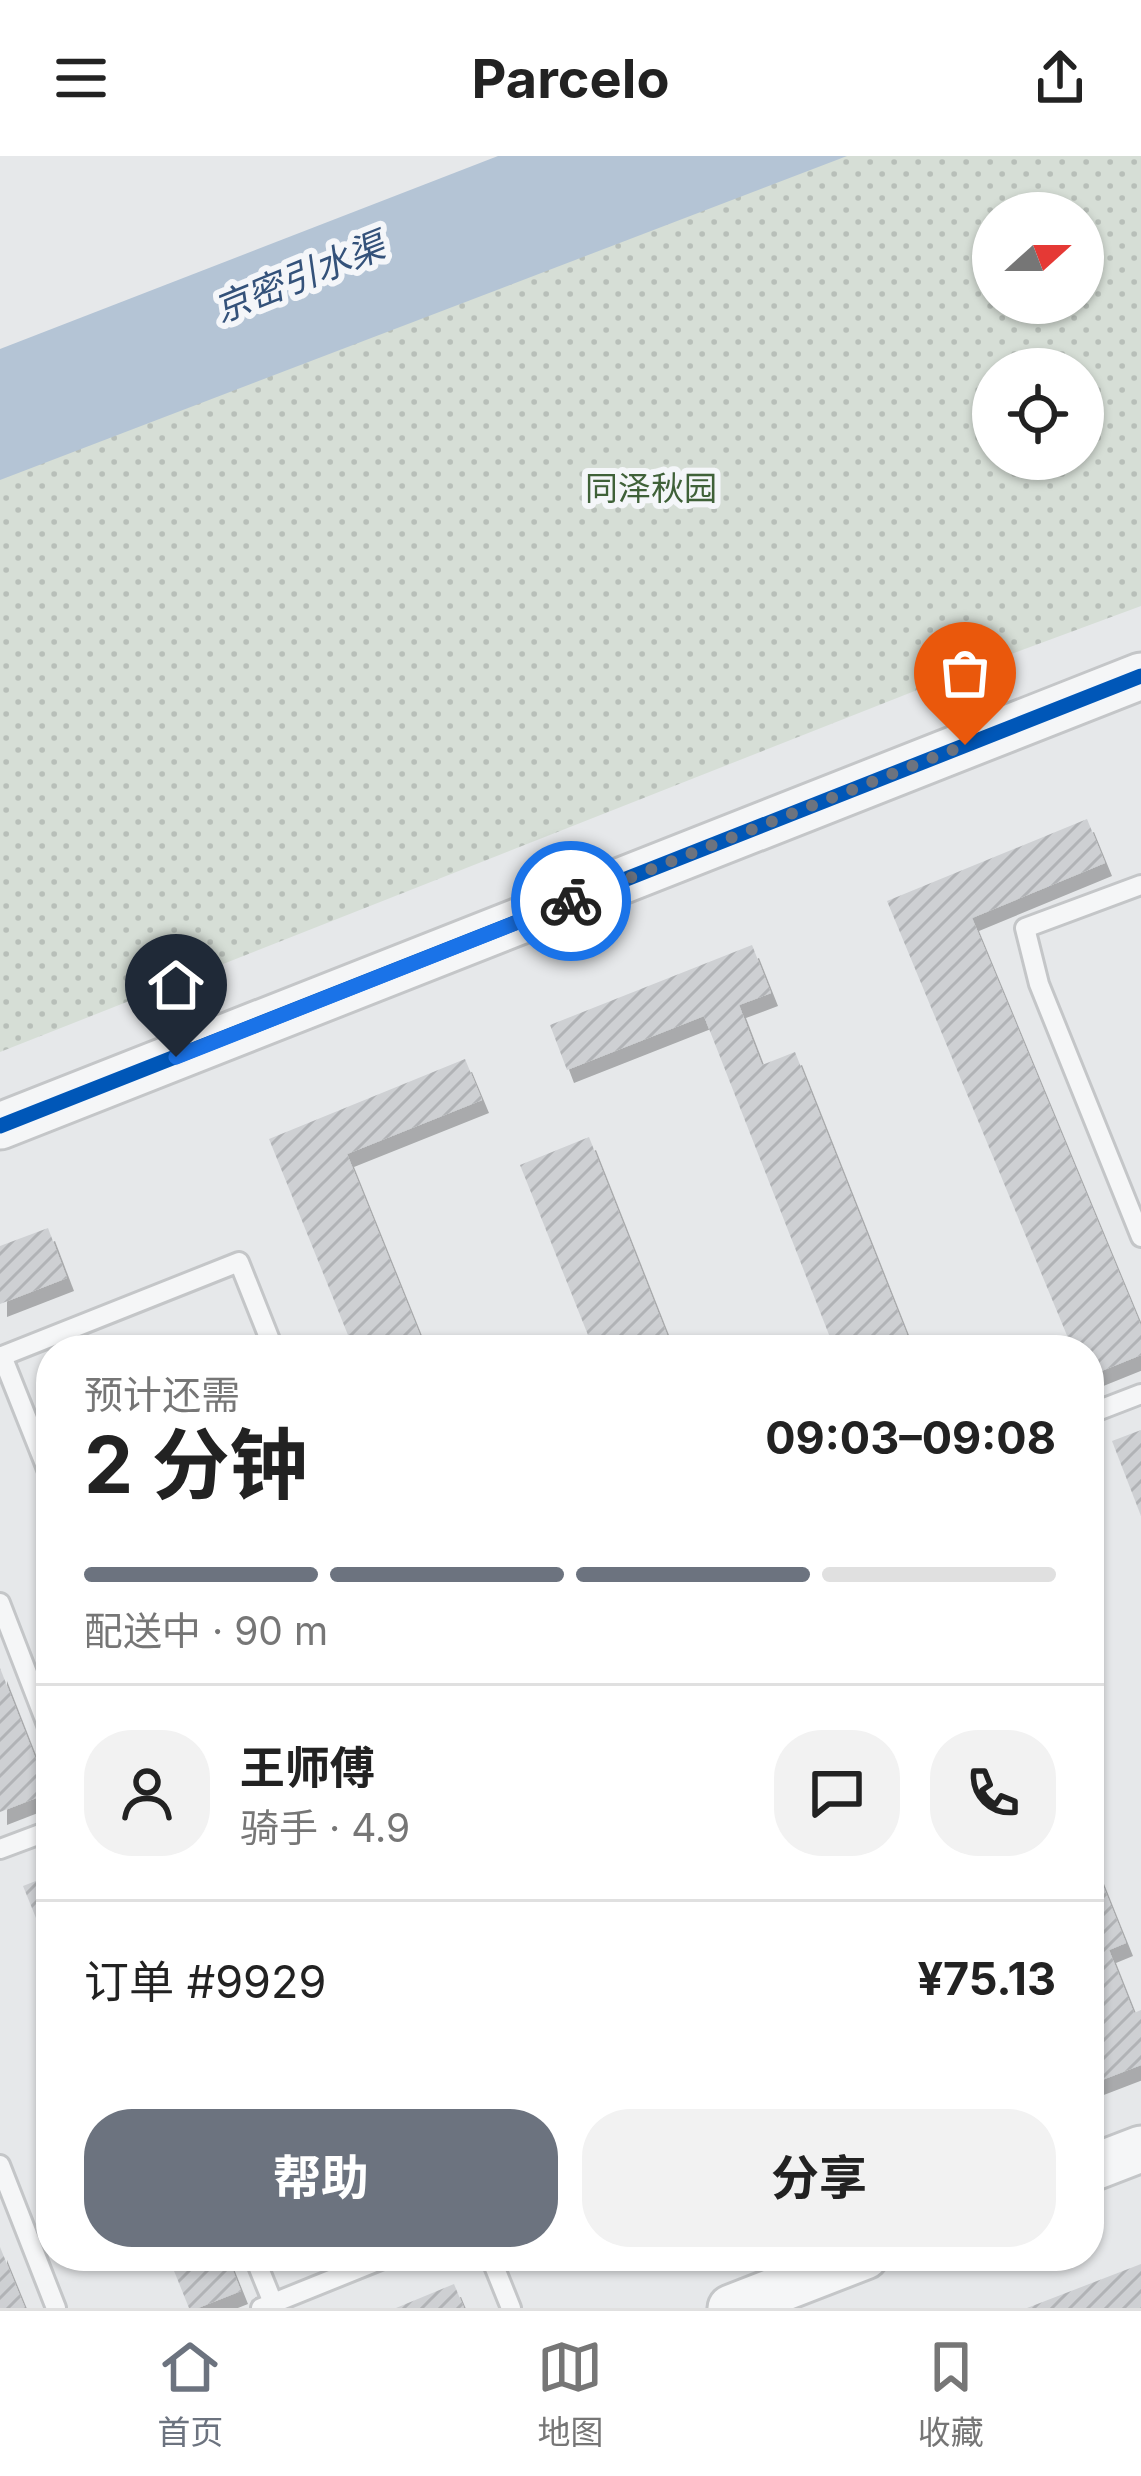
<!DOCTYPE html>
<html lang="zh">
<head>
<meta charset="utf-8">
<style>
  body { margin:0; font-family:Inter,"Noto Sans SC",sans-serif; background:#f2f2f2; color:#222; height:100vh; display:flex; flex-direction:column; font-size:45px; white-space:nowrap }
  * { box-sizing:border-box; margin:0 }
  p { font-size:39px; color:#767676 }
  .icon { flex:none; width:66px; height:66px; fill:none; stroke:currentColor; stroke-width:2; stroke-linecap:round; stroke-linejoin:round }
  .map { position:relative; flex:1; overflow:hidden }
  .side { position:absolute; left:36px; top:1179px; width:1068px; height:936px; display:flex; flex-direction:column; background:#fff; border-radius:48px; box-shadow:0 3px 9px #0004 }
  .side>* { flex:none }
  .needle { width:78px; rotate:69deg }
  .buttons { position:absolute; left:972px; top:36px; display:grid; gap:24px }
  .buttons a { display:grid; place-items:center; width:132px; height:132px; border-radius:50%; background:#fff; box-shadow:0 3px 9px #0004; font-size:60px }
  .pin { position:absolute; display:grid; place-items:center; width:102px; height:102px; color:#fff; margin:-123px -51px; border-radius:50% 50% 50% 0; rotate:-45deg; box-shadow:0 0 12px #0007 }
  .pin .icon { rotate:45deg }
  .courier { position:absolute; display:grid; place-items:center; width:120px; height:120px; margin:-60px; border:9px solid #1a73e8; border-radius:50%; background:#fff; color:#222; box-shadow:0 3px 15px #0007 }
  .overview em { font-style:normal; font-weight:700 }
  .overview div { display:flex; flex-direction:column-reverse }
  .overview { display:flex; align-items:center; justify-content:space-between; height:204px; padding:0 48px }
  h1 { font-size:78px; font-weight:700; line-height:90px }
  .bar { display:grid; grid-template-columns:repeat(4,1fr); gap:18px 12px; align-content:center; height:144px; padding:0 48px }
  .bar i { height:15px; border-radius:9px; background:#e0e0e0 }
  .bar .on { background:#6c737f }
  .bar p { grid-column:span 4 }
  .line { display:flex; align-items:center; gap:30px; padding:0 48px; border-top:3px solid #e0e0e0 }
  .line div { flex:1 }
  .round { display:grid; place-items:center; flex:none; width:126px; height:126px; border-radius:48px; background:#f2f2f2 }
  .cta { display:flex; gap:24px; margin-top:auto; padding:24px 48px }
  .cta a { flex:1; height:138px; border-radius:48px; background:#6c737f; color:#fff; font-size:48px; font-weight:700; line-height:138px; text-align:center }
  .cta a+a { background:#f2f2f2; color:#222 }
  header { display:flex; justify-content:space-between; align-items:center; height:156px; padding:0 48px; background:#fff; font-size:54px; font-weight:700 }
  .tabs { display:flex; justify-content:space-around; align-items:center; height:168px; border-top:3px solid #e0e0e0; background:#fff; font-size:33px; color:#767676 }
  .tabs a { display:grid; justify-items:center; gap:6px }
  .tabs .on { color:#6c737f }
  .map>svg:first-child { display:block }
  .green { fill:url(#green-dots); fill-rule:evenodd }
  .water { fill:#b4c4d5 }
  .building { fill:url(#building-hatch); filter:url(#shadow) }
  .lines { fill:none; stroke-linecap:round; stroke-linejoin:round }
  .service-casing { stroke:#c4c6c8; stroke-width:24 }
  .tertiary-casing { stroke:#c4c6c8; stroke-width:51 }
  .service { stroke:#f5f6f7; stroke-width:18 }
  .tertiary { stroke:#f5f6f7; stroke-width:45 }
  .cycleway-casing { stroke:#f4f6f9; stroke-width:22 }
  .cycleway { stroke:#0057b8; stroke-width:15 }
  .done { stroke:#6c737f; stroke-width:12; stroke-dasharray:0 21.6 }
  .route { stroke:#1a73e8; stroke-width:15 }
  .labels { text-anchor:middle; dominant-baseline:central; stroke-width:12; stroke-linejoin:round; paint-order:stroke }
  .park-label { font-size:33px; fill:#3f6138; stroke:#f4f6f9 }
  .water-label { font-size:36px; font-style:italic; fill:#34527a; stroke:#f4f6f9 }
</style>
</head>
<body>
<header><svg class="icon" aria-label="menu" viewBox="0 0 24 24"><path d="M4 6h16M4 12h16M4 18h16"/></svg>Parcelo<svg class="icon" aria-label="share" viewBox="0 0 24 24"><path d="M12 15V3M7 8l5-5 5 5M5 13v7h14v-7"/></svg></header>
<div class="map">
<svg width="1141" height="2152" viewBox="0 0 1141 2152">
  <defs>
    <pattern id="green-dots" width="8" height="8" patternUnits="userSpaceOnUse" patternTransform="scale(3)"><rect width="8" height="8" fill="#d6ded6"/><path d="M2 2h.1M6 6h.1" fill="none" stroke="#b8bfb9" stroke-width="1.8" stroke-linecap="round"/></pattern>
    <pattern id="building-hatch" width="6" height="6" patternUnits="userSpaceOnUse" patternTransform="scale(3)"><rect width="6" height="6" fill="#ced0d3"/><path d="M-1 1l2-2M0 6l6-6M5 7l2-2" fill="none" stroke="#b1b3b6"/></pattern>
    <filter id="shadow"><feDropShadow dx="7" dy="13" stdDeviation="0" flood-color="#0004"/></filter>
  </defs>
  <rect width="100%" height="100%" fill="#e6e8ea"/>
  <path class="green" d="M 713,0 L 1141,0 L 1141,450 L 973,512 L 0,896 L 0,286 ZM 993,57 L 1083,57 L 1083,147 L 993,147 ZM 993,213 L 1083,213 L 1083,303 L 993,303 Z"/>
  <path class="water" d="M 498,0 L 847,0 L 0,324 L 0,193 Z"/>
  <g class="building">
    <path d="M 1087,663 L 1105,707 L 972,762 L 1141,1170 L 1141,1199 L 1089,1220 L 1089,1194 L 1073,1194 L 887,745 Z"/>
    <path d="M 752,789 L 771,837 L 739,849 L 762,909 L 795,896 L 913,1194 L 835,1194 L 704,860 L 567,914 L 550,869 Z"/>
    <path d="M 465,903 L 482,944 L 347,998 L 426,1194 L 354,1194 L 269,983 Z"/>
    <path d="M 589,981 L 673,1194 L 594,1194 L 520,1009 Z"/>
    <path d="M 48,1072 L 67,1122 L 0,1148 L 0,1090 Z"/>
    <path d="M 1141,1274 L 1141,1360 L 1112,1285 Z"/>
    <path d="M 0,1512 L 49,1637 L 0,1656 Z"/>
    <path d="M 1089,1695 L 1126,1787 L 1109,1794 L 1134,1857 L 1141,1854 L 1141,1909 L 1089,1929 Z"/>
    <path d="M 51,1719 L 51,1799 L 23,1730 Z"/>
    <path d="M 0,2091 L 25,2152 L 0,2152 Z"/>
    <path d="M 168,2100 L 227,2100 L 241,2135 L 198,2152 L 189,2152 Z"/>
    <path d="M 1141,2108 L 1141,2152 L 1027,2152 Z"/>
    <path d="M 454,2128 L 464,2152 L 396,2152 Z"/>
  </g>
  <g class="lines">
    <g class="service-casing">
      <g id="service">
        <path d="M 1141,729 L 1025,772 L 1039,828 L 1141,1081"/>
        <path d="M 2,1200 L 51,1323"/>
        <path d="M 0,1201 L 239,1106 L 274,1194"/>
        <path d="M 1089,1258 L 1141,1238"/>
        <path d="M 0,1447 L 51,1579"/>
        <path d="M 0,1693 L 51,1674"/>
        <path d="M 0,2009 L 56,2152"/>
        <path d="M 254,2100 L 273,2147"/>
        <path d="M 490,2100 L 511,2152"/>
        <path d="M 261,2152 L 390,2100"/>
      </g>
    </g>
    <g class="tertiary-casing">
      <g id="tertiary">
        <path d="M 0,970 L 1141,520"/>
        <path d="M 1089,2013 L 1141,1993"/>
        <path d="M 731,2152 L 865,2100"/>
      </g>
    </g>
    <use href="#service" class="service"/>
    <use href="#tertiary" class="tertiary"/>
    <g class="cycleway-casing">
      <path id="cycleway" d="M 0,970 L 1141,520"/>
    </g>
    <use href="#cycleway" class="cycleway"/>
  </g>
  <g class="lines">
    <path class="done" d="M 571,745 L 965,589"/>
    <path class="route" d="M 176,901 L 571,745"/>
  </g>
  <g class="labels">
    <g class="park-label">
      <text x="651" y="332">同泽秋园</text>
    </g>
    <g class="water-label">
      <text transform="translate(299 121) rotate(-22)">京密引水渠</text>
    </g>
  </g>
</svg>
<div class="buttons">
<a><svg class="needle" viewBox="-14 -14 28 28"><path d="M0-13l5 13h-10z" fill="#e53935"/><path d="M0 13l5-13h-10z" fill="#767676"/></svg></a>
<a><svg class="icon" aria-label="locate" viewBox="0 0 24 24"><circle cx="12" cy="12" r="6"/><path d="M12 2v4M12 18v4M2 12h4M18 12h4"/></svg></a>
</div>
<div class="pin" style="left:965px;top:589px;background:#ea580c"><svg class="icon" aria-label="bag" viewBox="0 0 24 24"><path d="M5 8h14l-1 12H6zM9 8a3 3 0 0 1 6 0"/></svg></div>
<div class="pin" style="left:176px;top:901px;background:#1f2937"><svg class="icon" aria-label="home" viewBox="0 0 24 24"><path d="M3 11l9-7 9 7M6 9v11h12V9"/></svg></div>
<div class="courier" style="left:571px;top:745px"><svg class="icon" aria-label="bike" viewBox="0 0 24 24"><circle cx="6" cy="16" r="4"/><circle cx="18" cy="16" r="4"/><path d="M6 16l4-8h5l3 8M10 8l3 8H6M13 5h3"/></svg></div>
<section class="side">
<div class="overview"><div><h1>2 分钟</h1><p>预计还需</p></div><em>09:03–09:08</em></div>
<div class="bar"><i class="on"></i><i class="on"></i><i class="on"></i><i></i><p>配送中 · 90 m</p></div>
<div class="line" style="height:216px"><a class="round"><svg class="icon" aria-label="person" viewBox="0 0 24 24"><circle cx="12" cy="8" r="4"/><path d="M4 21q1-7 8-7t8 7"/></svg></a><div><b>王师傅</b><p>骑手 · 4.9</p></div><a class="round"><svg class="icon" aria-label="chat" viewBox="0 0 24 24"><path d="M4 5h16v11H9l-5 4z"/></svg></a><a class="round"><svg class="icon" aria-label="phone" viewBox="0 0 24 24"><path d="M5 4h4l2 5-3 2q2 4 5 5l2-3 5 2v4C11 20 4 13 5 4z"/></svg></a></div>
<div class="line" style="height:156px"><div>订单 #9929</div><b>¥75.13</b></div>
<div class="cta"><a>帮助</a><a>分享</a></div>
</section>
</div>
<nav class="tabs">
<a class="on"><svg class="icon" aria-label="home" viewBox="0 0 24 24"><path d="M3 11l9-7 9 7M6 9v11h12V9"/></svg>首页</a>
<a><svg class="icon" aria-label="map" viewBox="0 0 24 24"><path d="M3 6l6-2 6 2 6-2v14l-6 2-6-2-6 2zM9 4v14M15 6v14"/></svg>地图</a>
<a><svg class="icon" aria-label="saved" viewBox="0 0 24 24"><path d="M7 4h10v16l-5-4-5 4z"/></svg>收藏</a>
</nav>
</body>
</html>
